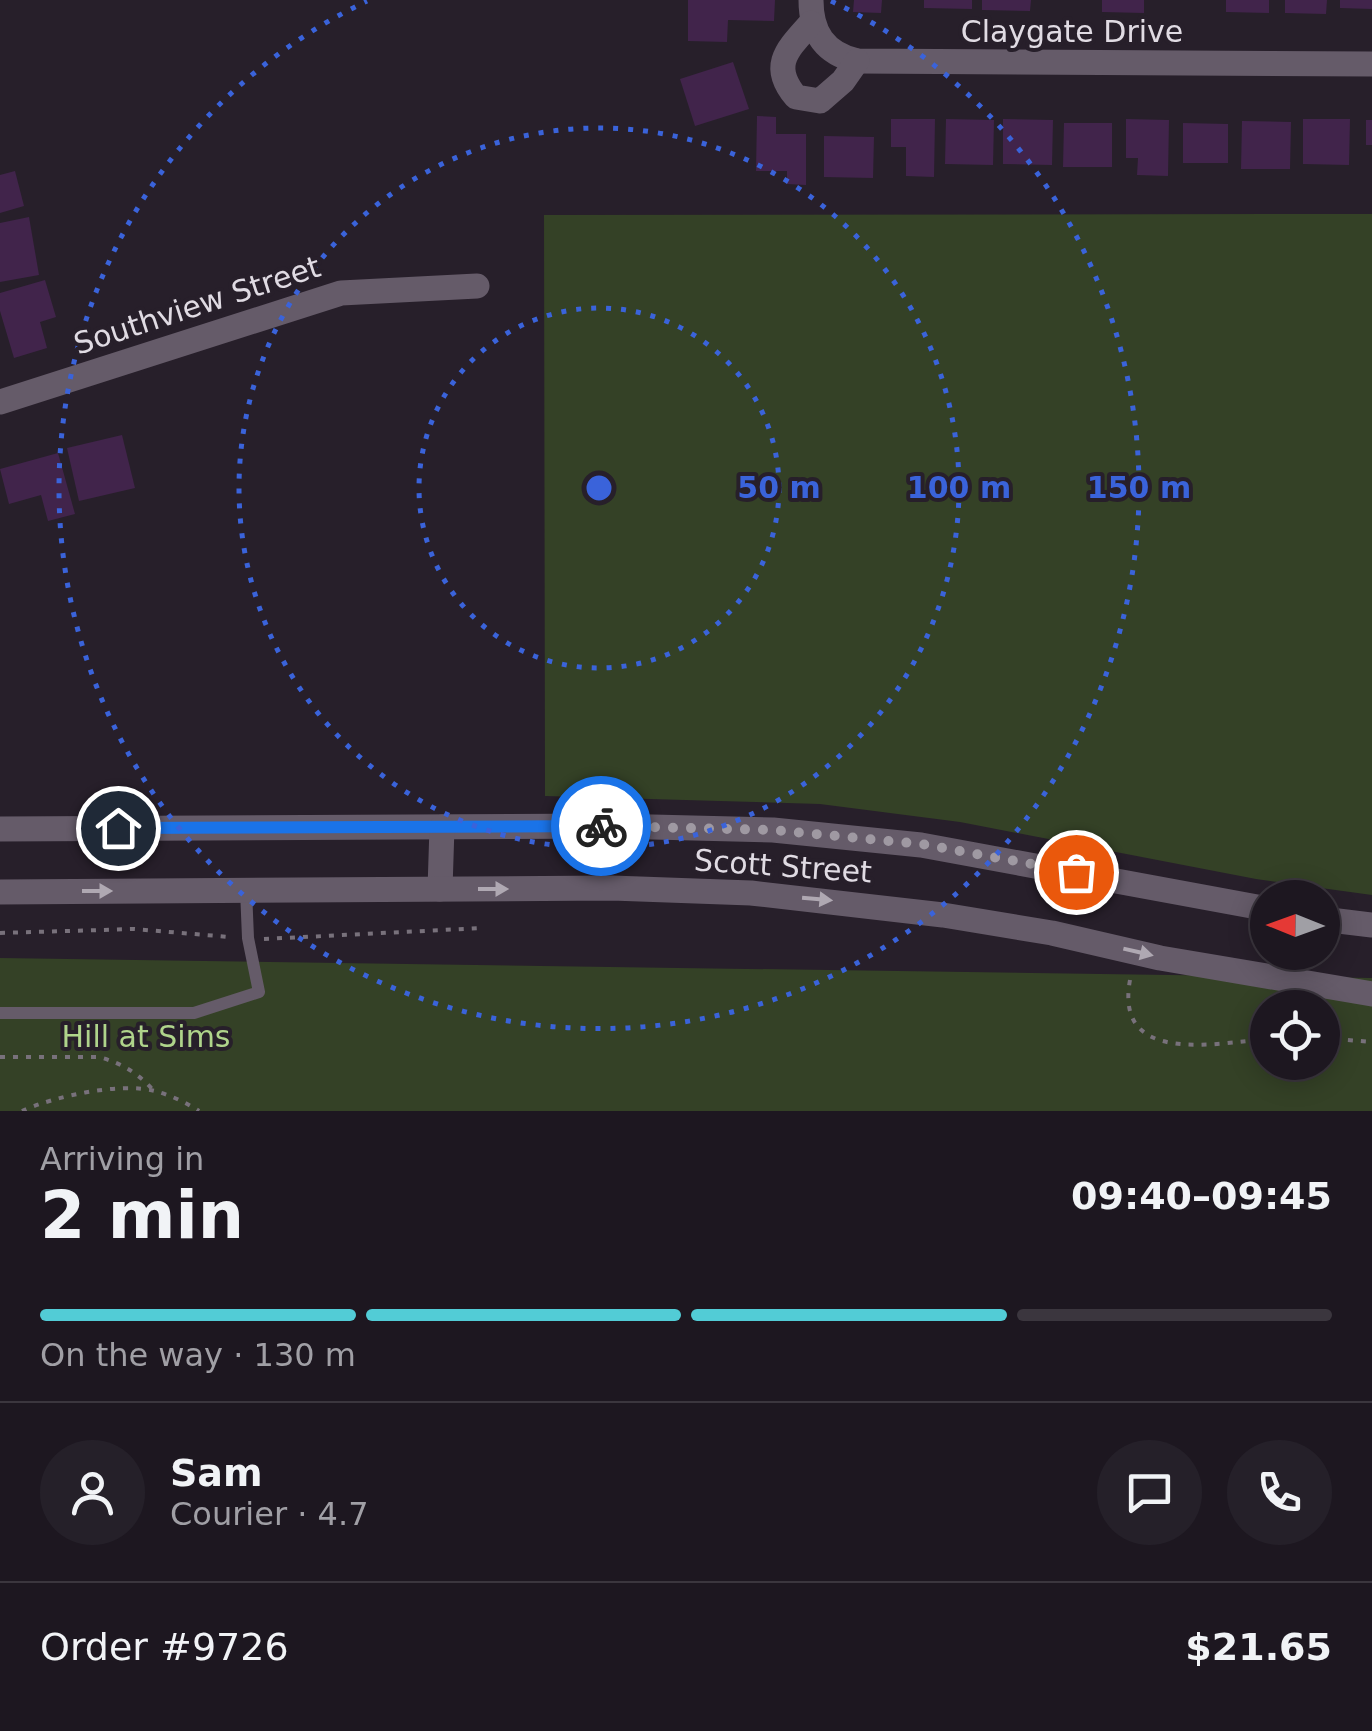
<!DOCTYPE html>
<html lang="en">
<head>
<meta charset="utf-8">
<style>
  body { margin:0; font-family:"DejaVu Sans",sans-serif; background:#252029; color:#f1f3f6; height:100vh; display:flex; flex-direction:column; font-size:38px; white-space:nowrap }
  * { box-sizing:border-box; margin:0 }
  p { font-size:32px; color:#a09fa5 }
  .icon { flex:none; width:55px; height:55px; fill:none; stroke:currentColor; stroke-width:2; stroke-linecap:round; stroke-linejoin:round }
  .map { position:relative; height:1111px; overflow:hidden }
  .details { display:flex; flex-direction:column; background:#1d1720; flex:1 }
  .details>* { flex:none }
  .needle { width:65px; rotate:271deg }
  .tools { position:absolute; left:1250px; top:880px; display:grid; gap:20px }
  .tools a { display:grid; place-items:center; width:90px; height:90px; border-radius:50%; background:#1d1720; box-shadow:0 5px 25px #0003,0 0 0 2px #3b363e; font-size:50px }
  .pin { position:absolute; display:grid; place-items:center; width:85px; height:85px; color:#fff; margin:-42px; border:5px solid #fff; border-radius:50%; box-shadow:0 2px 10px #0007 }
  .courier { position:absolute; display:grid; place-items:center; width:100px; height:100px; margin:-50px; border:8px solid #1a73e8; border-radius:50%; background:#fff; color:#222; box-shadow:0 2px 12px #0007 }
  .summary em { font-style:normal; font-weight:700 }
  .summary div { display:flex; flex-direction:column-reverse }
  .summary { display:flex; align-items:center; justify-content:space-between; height:170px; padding:0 40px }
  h1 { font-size:65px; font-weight:700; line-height:75px }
  .bar { display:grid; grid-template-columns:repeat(4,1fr); gap:15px 10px; align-content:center; height:120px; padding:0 40px }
  .bar i { height:12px; border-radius:8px; background:#3b363e }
  .bar .current { background:#52ccd6 }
  .bar p { grid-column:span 4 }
  .line { display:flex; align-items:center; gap:25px; padding:0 40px; border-top:2px solid #3b363e }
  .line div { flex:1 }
  .round { display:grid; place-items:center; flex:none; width:105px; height:105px; border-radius:52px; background:#252029 }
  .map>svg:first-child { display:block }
  .green { fill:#344126; fill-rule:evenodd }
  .building { fill:#41244b }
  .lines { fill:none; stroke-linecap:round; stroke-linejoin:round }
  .path { stroke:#78717b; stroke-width:4; stroke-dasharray:5 8; stroke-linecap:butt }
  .service { stroke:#655b69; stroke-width:12 }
  .minor { stroke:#655b69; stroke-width:25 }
  .secondary { stroke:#655b69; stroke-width:25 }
  .oneway { fill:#afa8b2 }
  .done { stroke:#9f99a2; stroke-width:10; stroke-dasharray:0 18 }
  .route { stroke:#1a73e8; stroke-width:12 }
  .ring { fill:none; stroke:#3a63da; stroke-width:5; stroke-dasharray:5 10 }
  .labels { text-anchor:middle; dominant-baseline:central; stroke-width:8; stroke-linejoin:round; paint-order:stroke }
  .street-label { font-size:30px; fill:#e0dbe3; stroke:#271f2a }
  .park-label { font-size:30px; fill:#afd48b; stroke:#271f2a }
  .centre { fill:#3a63da; stroke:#271f2a; stroke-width:5 }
  .ring-label { font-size:30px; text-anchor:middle; font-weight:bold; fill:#3a63da; stroke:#271f2a; stroke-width:8; stroke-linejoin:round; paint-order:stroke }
</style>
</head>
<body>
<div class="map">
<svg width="1372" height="1111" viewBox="0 0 1372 1111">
  <rect width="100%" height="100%" fill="#271f2a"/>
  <g class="green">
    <path d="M 1372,214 L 1372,895 L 1256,879 L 960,822 L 820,804 L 545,796 L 544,215 Z"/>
    <path d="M 0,958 L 1372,978 L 1372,1111 L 0,1111 ZM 1268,1008 L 1322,1008 L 1322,1062 L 1268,1062 Z"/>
  </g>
  <g class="building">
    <path d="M 688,0 L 775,0 L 774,21 L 728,20 L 727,42 L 688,41 Z"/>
    <path d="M 854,0 L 882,0 L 881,13 L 853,12 Z"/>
    <path d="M 924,0 L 972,0 L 972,9 L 924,8 Z"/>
    <path d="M 982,0 L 1031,0 L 1030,11 L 982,10 Z"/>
    <path d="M 1102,0 L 1144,0 L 1144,13 L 1102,12 Z"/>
    <path d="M 1226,0 L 1269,0 L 1269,13 L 1226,12 Z"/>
    <path d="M 1285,0 L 1327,0 L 1326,14 L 1285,13 Z"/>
    <path d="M 1340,0 L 1372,0 L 1372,9 L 1340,8 Z"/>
    <path d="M 733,62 L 749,109 L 695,126 L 680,79 Z"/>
    <path d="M 757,116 L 776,117 L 776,134 L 806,134 L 806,185 L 787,184 L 787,171 L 756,171 Z"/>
    <path d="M 891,119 L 935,119 L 934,177 L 906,176 L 906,147 L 891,147 Z"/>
    <path d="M 946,119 L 994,120 L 993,165 L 945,164 Z"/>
    <path d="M 1003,119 L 1053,120 L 1052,165 L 1003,164 Z"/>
    <path d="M 1126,119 L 1169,120 L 1168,176 L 1137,175 L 1138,158 L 1126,158 Z"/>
    <path d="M 1303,119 L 1350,119 L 1349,165 L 1303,164 Z"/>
    <rect x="1366" y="120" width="6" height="25"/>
    <path d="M 1242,121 L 1291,122 L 1290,169 L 1241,169 Z"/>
    <path d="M 1064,123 L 1112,123 L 1112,167 L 1063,167 Z"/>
    <path d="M 1183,123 L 1228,124 L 1228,163 L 1183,163 Z"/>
    <path d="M 824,136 L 874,137 L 873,178 L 824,177 Z"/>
    <path d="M 15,171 L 24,206 L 0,213 L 0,175 Z"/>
    <path d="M 29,217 L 39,275 L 0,282 L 0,223 Z"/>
    <path d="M 45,280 L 56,317 L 40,322 L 47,348 L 14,358 L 0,311 L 0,293 Z"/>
    <path d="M 122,435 L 135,488 L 79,501 L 67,448 Z"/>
    <path d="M 58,453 L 75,514 L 48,521 L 41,495 L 9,504 L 0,469 Z"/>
  </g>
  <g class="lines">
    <g class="path">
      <path d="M 0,933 L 134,929 L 230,937"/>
      <path d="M 264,939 L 482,928"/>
      <path d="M 1130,980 C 1114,1066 1216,1043 1268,1039"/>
      <path d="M 1322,1038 L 1372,1042"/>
      <path d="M 0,1057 L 99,1057 C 121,1063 138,1073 153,1090"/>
      <path d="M 22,1111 C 55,1096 120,1082 155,1091 C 170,1095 187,1103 199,1111"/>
    </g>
    <path class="service" d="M 0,1013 L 194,1013 L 259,992 L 248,938 L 246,890"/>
    <g class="minor">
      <path d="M 811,0 C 811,32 824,53 857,61 L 1372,64"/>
      <path d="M 811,23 C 788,49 769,65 796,97 L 820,101 L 843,81 L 857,61"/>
      <path d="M 0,402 L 341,293 L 477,286"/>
      <path d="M 1287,979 L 1293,952"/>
    </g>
    <g class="secondary">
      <path d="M 0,829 L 612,826 L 773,830 L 921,845 L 1268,909"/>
      <path d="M 440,889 L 442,827"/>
      <path d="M 0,892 L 612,888 L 751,893 L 943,915 L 1052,933 L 1160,958 L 1372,994"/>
      <path d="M 1322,919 L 1372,925"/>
    </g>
  </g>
  <defs><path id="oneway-solid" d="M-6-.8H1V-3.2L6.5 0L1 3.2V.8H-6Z" transform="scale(2.5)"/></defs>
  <g class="oneway">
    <use href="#oneway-solid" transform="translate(493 889)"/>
    <use href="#oneway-solid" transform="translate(97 891)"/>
    <use href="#oneway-solid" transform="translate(817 899) rotate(5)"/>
    <use href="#oneway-solid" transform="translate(1138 952) rotate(13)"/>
  </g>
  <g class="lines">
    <path class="done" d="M 601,826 L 773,830 L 921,844 L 1076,872"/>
    <path class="route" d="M 118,828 L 601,826"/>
  </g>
  <g class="ring">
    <circle cx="599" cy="488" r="180"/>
    <circle cx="599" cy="488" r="360"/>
    <path d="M831 1A540 540 0 1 1 367 1"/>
  </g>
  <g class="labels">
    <g class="street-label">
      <text x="1072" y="31">Claygate Drive</text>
      <text transform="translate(197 305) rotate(-18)">Southview Street</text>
      <text transform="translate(783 866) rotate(4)">Scott Street</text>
    </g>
    <g class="park-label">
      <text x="146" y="1036">Hill at Sims</text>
    </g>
  </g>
  <circle cx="599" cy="488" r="15" class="centre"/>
  <g class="ring-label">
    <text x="779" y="498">50 m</text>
    <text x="959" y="498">100 m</text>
    <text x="1139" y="498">150 m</text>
  </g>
</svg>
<div class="tools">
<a><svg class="needle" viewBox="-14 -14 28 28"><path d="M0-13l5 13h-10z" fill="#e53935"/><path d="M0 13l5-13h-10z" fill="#a09fa5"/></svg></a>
<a><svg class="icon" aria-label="locate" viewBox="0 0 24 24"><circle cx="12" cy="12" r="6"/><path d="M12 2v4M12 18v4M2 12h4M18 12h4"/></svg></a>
</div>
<div class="pin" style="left:1076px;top:872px;background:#ea580c"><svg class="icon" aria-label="bag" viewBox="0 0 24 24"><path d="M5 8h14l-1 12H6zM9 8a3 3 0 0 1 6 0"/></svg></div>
<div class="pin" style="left:118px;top:828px;background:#1f2937"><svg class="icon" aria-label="home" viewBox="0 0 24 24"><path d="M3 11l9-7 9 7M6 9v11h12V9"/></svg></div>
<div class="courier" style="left:601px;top:826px"><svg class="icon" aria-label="bike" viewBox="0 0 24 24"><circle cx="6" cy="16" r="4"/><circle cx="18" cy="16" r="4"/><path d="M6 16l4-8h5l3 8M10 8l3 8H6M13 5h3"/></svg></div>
</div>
<section class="details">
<div class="summary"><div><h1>2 min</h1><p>Arriving in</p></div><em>09:40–09:45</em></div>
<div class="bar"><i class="current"></i><i class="current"></i><i class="current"></i><i></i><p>On the way · 130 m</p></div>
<div class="line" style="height:180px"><a class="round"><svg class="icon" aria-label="person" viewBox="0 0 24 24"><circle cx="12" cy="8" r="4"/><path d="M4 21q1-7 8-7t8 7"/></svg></a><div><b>Sam</b><p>Courier · 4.7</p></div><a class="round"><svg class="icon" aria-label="chat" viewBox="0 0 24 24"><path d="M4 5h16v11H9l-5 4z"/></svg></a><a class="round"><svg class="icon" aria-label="phone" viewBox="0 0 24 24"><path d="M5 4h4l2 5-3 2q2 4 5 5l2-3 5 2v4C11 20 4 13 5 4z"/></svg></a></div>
<div class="line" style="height:130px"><div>Order #9726</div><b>$21.65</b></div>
</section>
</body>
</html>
